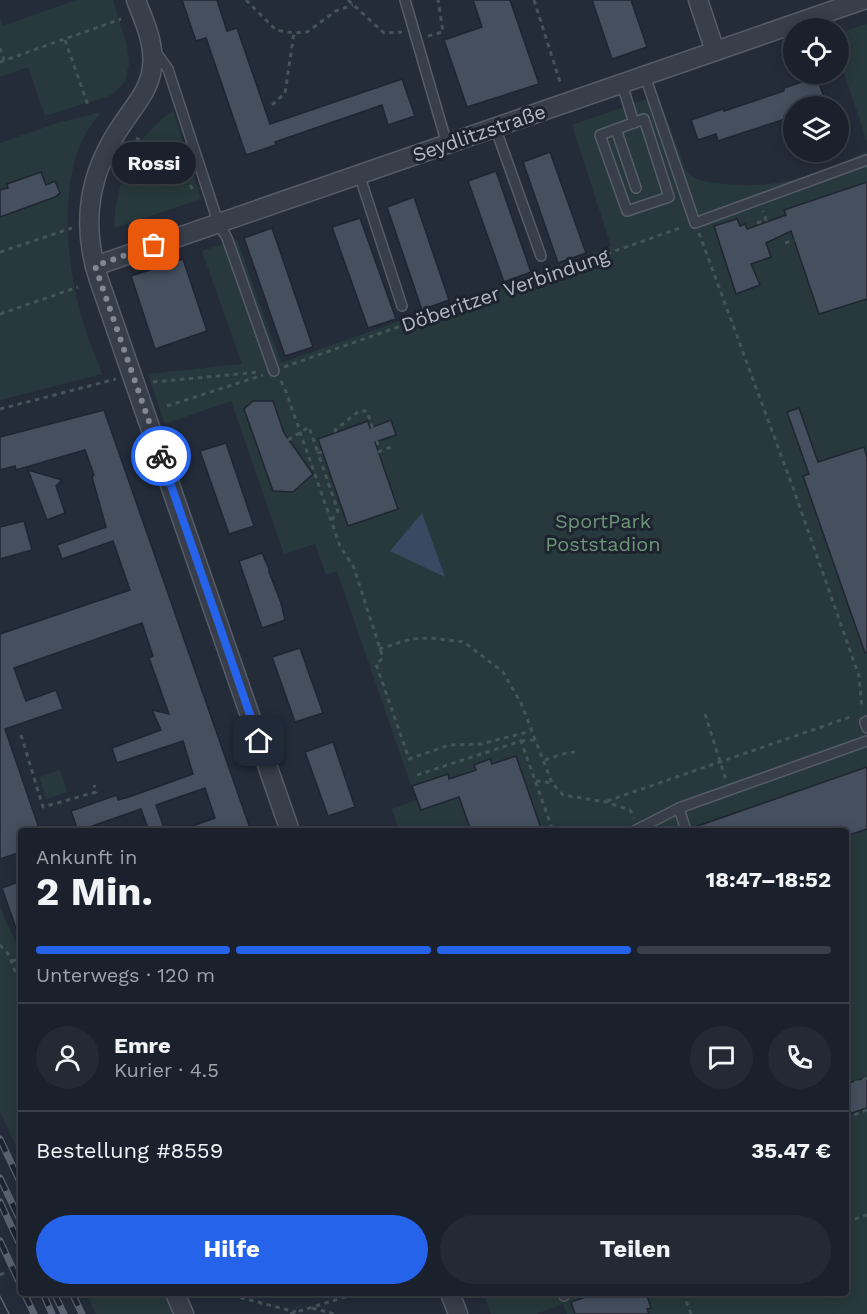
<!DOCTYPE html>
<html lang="de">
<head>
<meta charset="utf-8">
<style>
  body { margin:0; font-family:"Work Sans",sans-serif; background:#242934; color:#f1f3f6; height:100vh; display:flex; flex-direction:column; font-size:22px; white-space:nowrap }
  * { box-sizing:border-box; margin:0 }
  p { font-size:20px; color:#a0a3a9 }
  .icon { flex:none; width:33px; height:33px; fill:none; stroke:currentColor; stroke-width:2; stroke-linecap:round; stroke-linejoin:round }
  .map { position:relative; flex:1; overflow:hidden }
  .drawer { position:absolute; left:18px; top:828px; width:831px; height:468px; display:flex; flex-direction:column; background:#1b212c; border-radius:6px; box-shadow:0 3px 15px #0003,0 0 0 2px #393e48 }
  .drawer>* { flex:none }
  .controls { position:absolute; left:783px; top:18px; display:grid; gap:12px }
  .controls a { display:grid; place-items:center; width:66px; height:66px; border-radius:50%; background:#1b212c; box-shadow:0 3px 15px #0003,0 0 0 2px #393e48; font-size:30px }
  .pin { position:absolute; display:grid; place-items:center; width:51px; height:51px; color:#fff; margin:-26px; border-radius:12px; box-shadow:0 3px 9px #0006 }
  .courier { position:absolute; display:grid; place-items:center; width:60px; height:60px; margin:-30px; border:4px solid #2563eb; border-radius:50%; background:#fff; color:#222; box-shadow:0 2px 8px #0007 }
  .bubble { position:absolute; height:42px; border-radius:21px; background:#1b212c; box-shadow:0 3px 15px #0003,0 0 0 2px #393e48; font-size:20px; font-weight:700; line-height:42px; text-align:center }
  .summary em { font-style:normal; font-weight:700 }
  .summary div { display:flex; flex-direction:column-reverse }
  .summary { display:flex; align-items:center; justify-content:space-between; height:102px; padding:0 18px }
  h1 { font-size:39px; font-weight:700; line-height:45px }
  .bar { display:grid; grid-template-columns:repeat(4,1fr); gap:9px 6px; align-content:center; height:72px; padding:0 18px }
  .bar i { height:8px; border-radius:4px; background:#393e48 }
  .bar .current { background:#2563eb }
  .bar p { grid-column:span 4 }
  .line { display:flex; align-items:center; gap:15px; padding:0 18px; border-top:2px solid #393e48 }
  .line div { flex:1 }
  .round { display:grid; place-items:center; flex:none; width:63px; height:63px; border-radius:32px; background:#242934 }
  .button { display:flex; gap:12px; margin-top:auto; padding:12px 18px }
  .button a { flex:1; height:69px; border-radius:36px; background:#2563eb; color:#fff; font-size:24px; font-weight:700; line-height:69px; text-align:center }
  .button a+a { background:#242934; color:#f1f3f6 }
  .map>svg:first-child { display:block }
  .green { fill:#27393c }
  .water { fill:#3a4962 }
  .building { fill:#454f5e; stroke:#1f2531; stroke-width:1.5 }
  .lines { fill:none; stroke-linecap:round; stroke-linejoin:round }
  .lane-casing { stroke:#565c68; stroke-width:12 }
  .street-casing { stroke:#565c68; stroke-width:21 }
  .path { stroke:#445458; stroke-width:3; stroke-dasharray:4.5 4.5; stroke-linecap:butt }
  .lane { stroke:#383e4a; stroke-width:9 }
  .street { stroke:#383e4a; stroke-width:18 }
  .tram { stroke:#5a6271; stroke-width:1.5 }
  .rail-casing { stroke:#5a6271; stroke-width:7 }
  .rail { stroke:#1d232f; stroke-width:4.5; stroke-dasharray:14; stroke-linecap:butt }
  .done { stroke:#818895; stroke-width:6; stroke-dasharray:0 10.8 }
  .route { stroke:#2563eb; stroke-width:8 }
  .labels { text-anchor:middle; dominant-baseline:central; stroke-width:6; stroke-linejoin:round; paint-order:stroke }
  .street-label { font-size:20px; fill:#b3b9c6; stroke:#1d232f }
  .park-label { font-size:20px; fill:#6c9578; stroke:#1d232f }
</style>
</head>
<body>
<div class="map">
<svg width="867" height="1314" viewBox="0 0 867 1314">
  <rect width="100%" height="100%" fill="#242c3a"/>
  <g class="green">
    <path d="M 76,0 L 113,0 L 127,46 L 129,64 L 125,81 L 112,95 L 45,116 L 28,67 L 0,77 L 0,18 L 3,26 Z"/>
    <path d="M 867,24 L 867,142 L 839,59 L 838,33 Z"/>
    <path d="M 658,95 L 686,171 C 697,182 710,182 725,184 C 781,190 816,174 867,152 L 867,1314 L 567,1314 L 563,1304 L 536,1314 L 491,1314 L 483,1293 L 846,1293 L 846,831 L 399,831 L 392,809 L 416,800 L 337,571 L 326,575 L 315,544 L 284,554 L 231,401 L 165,424 L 148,374 L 242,364 L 202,251 L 237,240 L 281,363 L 611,246 L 572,125 Z"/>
    <path d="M 173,111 L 201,199 L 114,228 C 116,181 132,138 173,111 Z"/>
    <path d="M 101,112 C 94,122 85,132 81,143 C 62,187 66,253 77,299 C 82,325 93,349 102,374 L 0,400 L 0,143 L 57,123 Z"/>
    <path d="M 60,770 L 67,792 L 46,799 L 39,777 Z"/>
    <path d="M 0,907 L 21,955 L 21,1156 L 0,1112 Z"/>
    <path d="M 86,1293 L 170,1293 L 179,1314 L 96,1314 Z"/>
  </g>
  <path class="water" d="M 422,513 L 445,577 L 390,551 Z"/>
  <g class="building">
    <path d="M 182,0 L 217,0 L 227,31 L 237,28 L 270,124 L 402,79 L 415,116 L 388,125 L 382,105 L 275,142 L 276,145 L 246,155 L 206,38 L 196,41 Z"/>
    <path d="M 473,0 L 510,0 L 539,84 L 467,107 L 444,40 L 482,27 Z"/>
    <path d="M 592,0 L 631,0 L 647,47 L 612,59 Z"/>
    <path d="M 817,77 L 824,97 L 805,104 L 806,106 L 794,106 L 794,112 L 784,116 L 785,119 L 718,141 L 716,134 L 698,140 L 691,120 L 723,109 L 724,111 L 784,91 L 784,88 Z"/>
    <path d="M 550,152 L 586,253 L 558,263 L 523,162 Z"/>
    <path d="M 496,171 L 531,272 L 504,282 L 468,181 Z"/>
    <path d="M 41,172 L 46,185 L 55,181 L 60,193 L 55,197 L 0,217 L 0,190 L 8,188 L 7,184 Z"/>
    <path d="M 867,182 L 867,299 L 819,314 L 791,231 L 766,243 L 771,257 L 751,264 L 760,285 L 736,294 L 714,226 L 737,219 L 740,226 L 745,224 L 747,229 L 786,215 L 784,210 Z"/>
    <path d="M 414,197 L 449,300 L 422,310 L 387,207 Z"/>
    <path d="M 360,218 L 396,319 L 368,328 L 332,227 Z"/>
    <path d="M 272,228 L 313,347 L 285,356 L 244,238 Z"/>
    <path d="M 183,259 L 207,331 L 155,349 L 131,276 Z"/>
    <path d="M 253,401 L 273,401 L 284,433 L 313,474 L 293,492 L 273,491 L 244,409 Z"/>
    <path d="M 799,408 L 818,462 L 864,447 L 867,457 L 867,652 L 865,653 L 803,476 L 809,474 L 787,412 Z"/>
    <path d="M 104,410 L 251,831 L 184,831 L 184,829 L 215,818 L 205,788 L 156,805 L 165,831 L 149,831 L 141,809 L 78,831 L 71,811 L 117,795 L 118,800 L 129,797 L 193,774 L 183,741 L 117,763 L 112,748 L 161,730 L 152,710 L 169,714 L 149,658 L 153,656 L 142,623 L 14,668 L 26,701 L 56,690 L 63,709 L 5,729 L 40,831 L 21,831 L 21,852 L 0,859 L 0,634 L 130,590 L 113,541 L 62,559 L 57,545 L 106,527 L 92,477 L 94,475 L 85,450 L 16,470 L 15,466 L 0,470 L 0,437 Z"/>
    <path d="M 391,420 L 396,435 L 375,442 L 398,509 L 348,526 L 318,439 L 368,421 L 370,428 Z"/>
    <path d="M 226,443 L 254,526 L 229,534 L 200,451 Z"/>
    <path d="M 28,470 L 62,480 L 56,486 L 65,513 L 47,520 Z"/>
    <path d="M 24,521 L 32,550 L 0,559 L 0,527 Z"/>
    <path d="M 262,553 L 269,569 L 269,572 L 281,603 L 285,620 L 262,628 L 239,561 Z"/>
    <path d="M 300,648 L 323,713 L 295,722 L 272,657 Z"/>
    <path d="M 333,742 L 355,807 L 328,816 L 305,752 Z"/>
    <path d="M 516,756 L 542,831 L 471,831 L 459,797 L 421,810 L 412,786 L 448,774 L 449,779 L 476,770 L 474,765 L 490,759 L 492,764 Z"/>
    <path d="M 867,767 L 867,829 L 846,836 L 846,831 L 693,831 L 692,828 Z"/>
    <path d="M 21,881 L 21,937 L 19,937 L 2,888 Z"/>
    <path d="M 867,1077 L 867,1108 L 846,1115 L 846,1084 Z"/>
    <path d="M 597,1293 L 646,1293 L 651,1308 L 647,1309 L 649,1314 L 575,1314 L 571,1302 Z"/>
  </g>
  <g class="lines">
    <g class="lane-casing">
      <g id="lane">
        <path d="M 405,0 L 447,144"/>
        <path d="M 155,51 L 168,69 L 218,222 L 227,238 L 274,371"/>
        <path d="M 645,76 L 695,223 L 867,160"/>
        <path d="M 622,84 L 634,123"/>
        <path d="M 644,119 L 669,197 L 627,211 L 600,135 Z"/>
        <path d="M 495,127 L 541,256"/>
        <path d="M 616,129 L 636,188"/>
        <path d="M 359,174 L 402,306"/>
        <path d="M 867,721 L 865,722 L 867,728"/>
        <path d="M 679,808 L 686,831"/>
        <path d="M 634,831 L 679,808 L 867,741"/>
        <path d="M 563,1293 L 564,1296"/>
      </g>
    </g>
    <g class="street-casing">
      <g id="street">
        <path d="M 136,0 C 144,21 155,43 152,67 C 150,89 135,105 123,123 C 89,172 80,222 99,280 L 290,831"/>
        <path d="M 698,0 L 715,51"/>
        <path d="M 95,266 L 863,0"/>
        <path d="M 175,1293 L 184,1314"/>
        <path d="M 450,1293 L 458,1314"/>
      </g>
    </g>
    <g class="path">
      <path d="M 246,0 L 276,30 L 294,33 L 307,32 L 336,11 L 353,5"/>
      <path d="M 348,0 L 384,33 L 402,32"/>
      <path d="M 534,0 L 560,82"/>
      <path d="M 428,36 L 443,32 L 438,0"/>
      <path d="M 65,40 L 89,108"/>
      <path d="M 0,48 L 4,60"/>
      <path d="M 0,62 L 121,19"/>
      <path d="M 272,105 L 285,93 L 294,33"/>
      <path d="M 136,138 L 186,169"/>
      <path d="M 176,162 L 193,190"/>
      <path d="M 757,223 L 766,220 L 763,211"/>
      <path d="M 699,233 L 792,485 L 859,676 L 862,709"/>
      <path d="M 785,243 L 794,240"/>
      <path d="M 0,252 L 72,228"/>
      <path d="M 0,314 L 78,287"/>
      <path d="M 284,367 L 683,227"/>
      <path d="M 281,381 L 285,389 L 340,546 L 354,568 L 383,658 L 376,664 L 409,759 L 449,745 L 481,744 L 531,731"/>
      <path d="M 153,382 L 260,372"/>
      <path d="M 167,406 L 263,375"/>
      <path d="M 0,409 L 116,379"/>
      <path d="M 336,432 L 335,430 L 359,411 L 367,411 L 379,448"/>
      <path d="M 288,440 L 309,427 L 318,453"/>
      <path d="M 322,452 L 318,453 L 338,511 L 332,520"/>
      <path d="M 378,452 L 391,447"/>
      <path d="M 379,649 L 411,639 L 431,638 L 464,642 L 503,672 L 521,703 L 552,783 L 563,795 L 606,802 L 630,810 L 634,818"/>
      <path d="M 705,714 L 726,780"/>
      <path d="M 21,735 L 43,807 L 96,792 L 94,785"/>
      <path d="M 521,741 L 535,740"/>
      <path d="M 545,760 L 562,754 L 575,752"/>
      <path d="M 417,775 L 521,741 L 553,831"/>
      <path d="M 536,781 L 552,783"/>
      <path d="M 607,801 L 853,716"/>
      <path d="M 123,831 L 131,828 L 135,831"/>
      <path d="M 0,945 L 9,955 L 21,987"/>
      <path d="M 12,961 L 21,958"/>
      <path d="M 846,1086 L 867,1078"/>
      <path d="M 846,1118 L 867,1110"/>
      <path d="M 846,1222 L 867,1215"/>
      <path d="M 0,1275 L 4,1273"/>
      <path d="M 223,1293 L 296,1312"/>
      <path d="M 683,1293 L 691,1314"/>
      <path d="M 312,1308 L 334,1314"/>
      <path d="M 290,1314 L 358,1293"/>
    </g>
    <use href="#lane" class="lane"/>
    <use href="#street" class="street"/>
    <path class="tram" d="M 0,1296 L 9,1314"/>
    <g class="rail-casing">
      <g id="rail">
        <path d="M 0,1139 L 21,1184"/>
        <path d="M 0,1178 L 21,1222"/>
        <path d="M 0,1202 L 21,1247"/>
        <path d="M 0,1241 L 21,1286"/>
        <path d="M 24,1293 L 34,1314"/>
        <path d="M 43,1293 L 52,1314"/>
        <path d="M 54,1293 L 64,1314"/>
        <path d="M 72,1293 L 82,1314"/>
      </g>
    </g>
    <use href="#rail" class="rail"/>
  </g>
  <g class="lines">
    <path class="done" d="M 154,245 L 95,266 L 161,456"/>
    <path class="route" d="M 161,456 L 259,741"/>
  </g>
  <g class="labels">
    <g class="street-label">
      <text transform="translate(479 133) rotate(-19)">Seydlitzstraße</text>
      <text transform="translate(505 290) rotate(-19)">Döberitzer Verbindung</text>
    </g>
    <g class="park-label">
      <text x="603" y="521">SportPark<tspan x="603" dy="23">Poststadion</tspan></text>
    </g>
  </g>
</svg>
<div class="controls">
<a><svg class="icon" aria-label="locate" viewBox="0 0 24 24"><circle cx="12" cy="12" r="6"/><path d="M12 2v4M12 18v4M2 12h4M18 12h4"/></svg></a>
<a><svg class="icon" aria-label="layers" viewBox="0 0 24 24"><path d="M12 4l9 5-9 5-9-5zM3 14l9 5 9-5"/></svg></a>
</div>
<div class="pin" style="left:154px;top:245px;background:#ea580c"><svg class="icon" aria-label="bag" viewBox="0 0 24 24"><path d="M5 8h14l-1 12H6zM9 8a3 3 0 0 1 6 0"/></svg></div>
<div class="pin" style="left:259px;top:741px;background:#1f2937"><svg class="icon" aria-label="home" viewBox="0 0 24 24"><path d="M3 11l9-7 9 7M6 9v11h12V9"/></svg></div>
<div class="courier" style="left:161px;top:456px"><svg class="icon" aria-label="bike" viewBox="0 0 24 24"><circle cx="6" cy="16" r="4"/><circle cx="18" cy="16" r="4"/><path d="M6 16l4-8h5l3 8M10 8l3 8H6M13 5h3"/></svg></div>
<div class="bubble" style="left:112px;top:142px;width:84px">Rossi</div>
<section class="drawer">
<div class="summary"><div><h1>2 Min.</h1><p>Ankunft in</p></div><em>18:47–18:52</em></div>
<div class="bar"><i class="current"></i><i class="current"></i><i class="current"></i><i></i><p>Unterwegs · 120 m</p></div>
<div class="line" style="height:108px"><a class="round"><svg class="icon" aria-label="person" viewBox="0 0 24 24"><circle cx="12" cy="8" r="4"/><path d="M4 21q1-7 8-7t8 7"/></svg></a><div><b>Emre</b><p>Kurier · 4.5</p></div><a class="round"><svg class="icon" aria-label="chat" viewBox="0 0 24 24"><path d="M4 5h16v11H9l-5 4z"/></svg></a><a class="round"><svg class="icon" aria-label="phone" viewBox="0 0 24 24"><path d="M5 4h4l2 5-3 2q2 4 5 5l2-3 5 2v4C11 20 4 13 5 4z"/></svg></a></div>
<div class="line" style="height:78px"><div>Bestellung #8559</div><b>35.47 €</b></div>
<div class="button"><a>Hilfe</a><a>Teilen</a></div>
</section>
</div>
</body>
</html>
